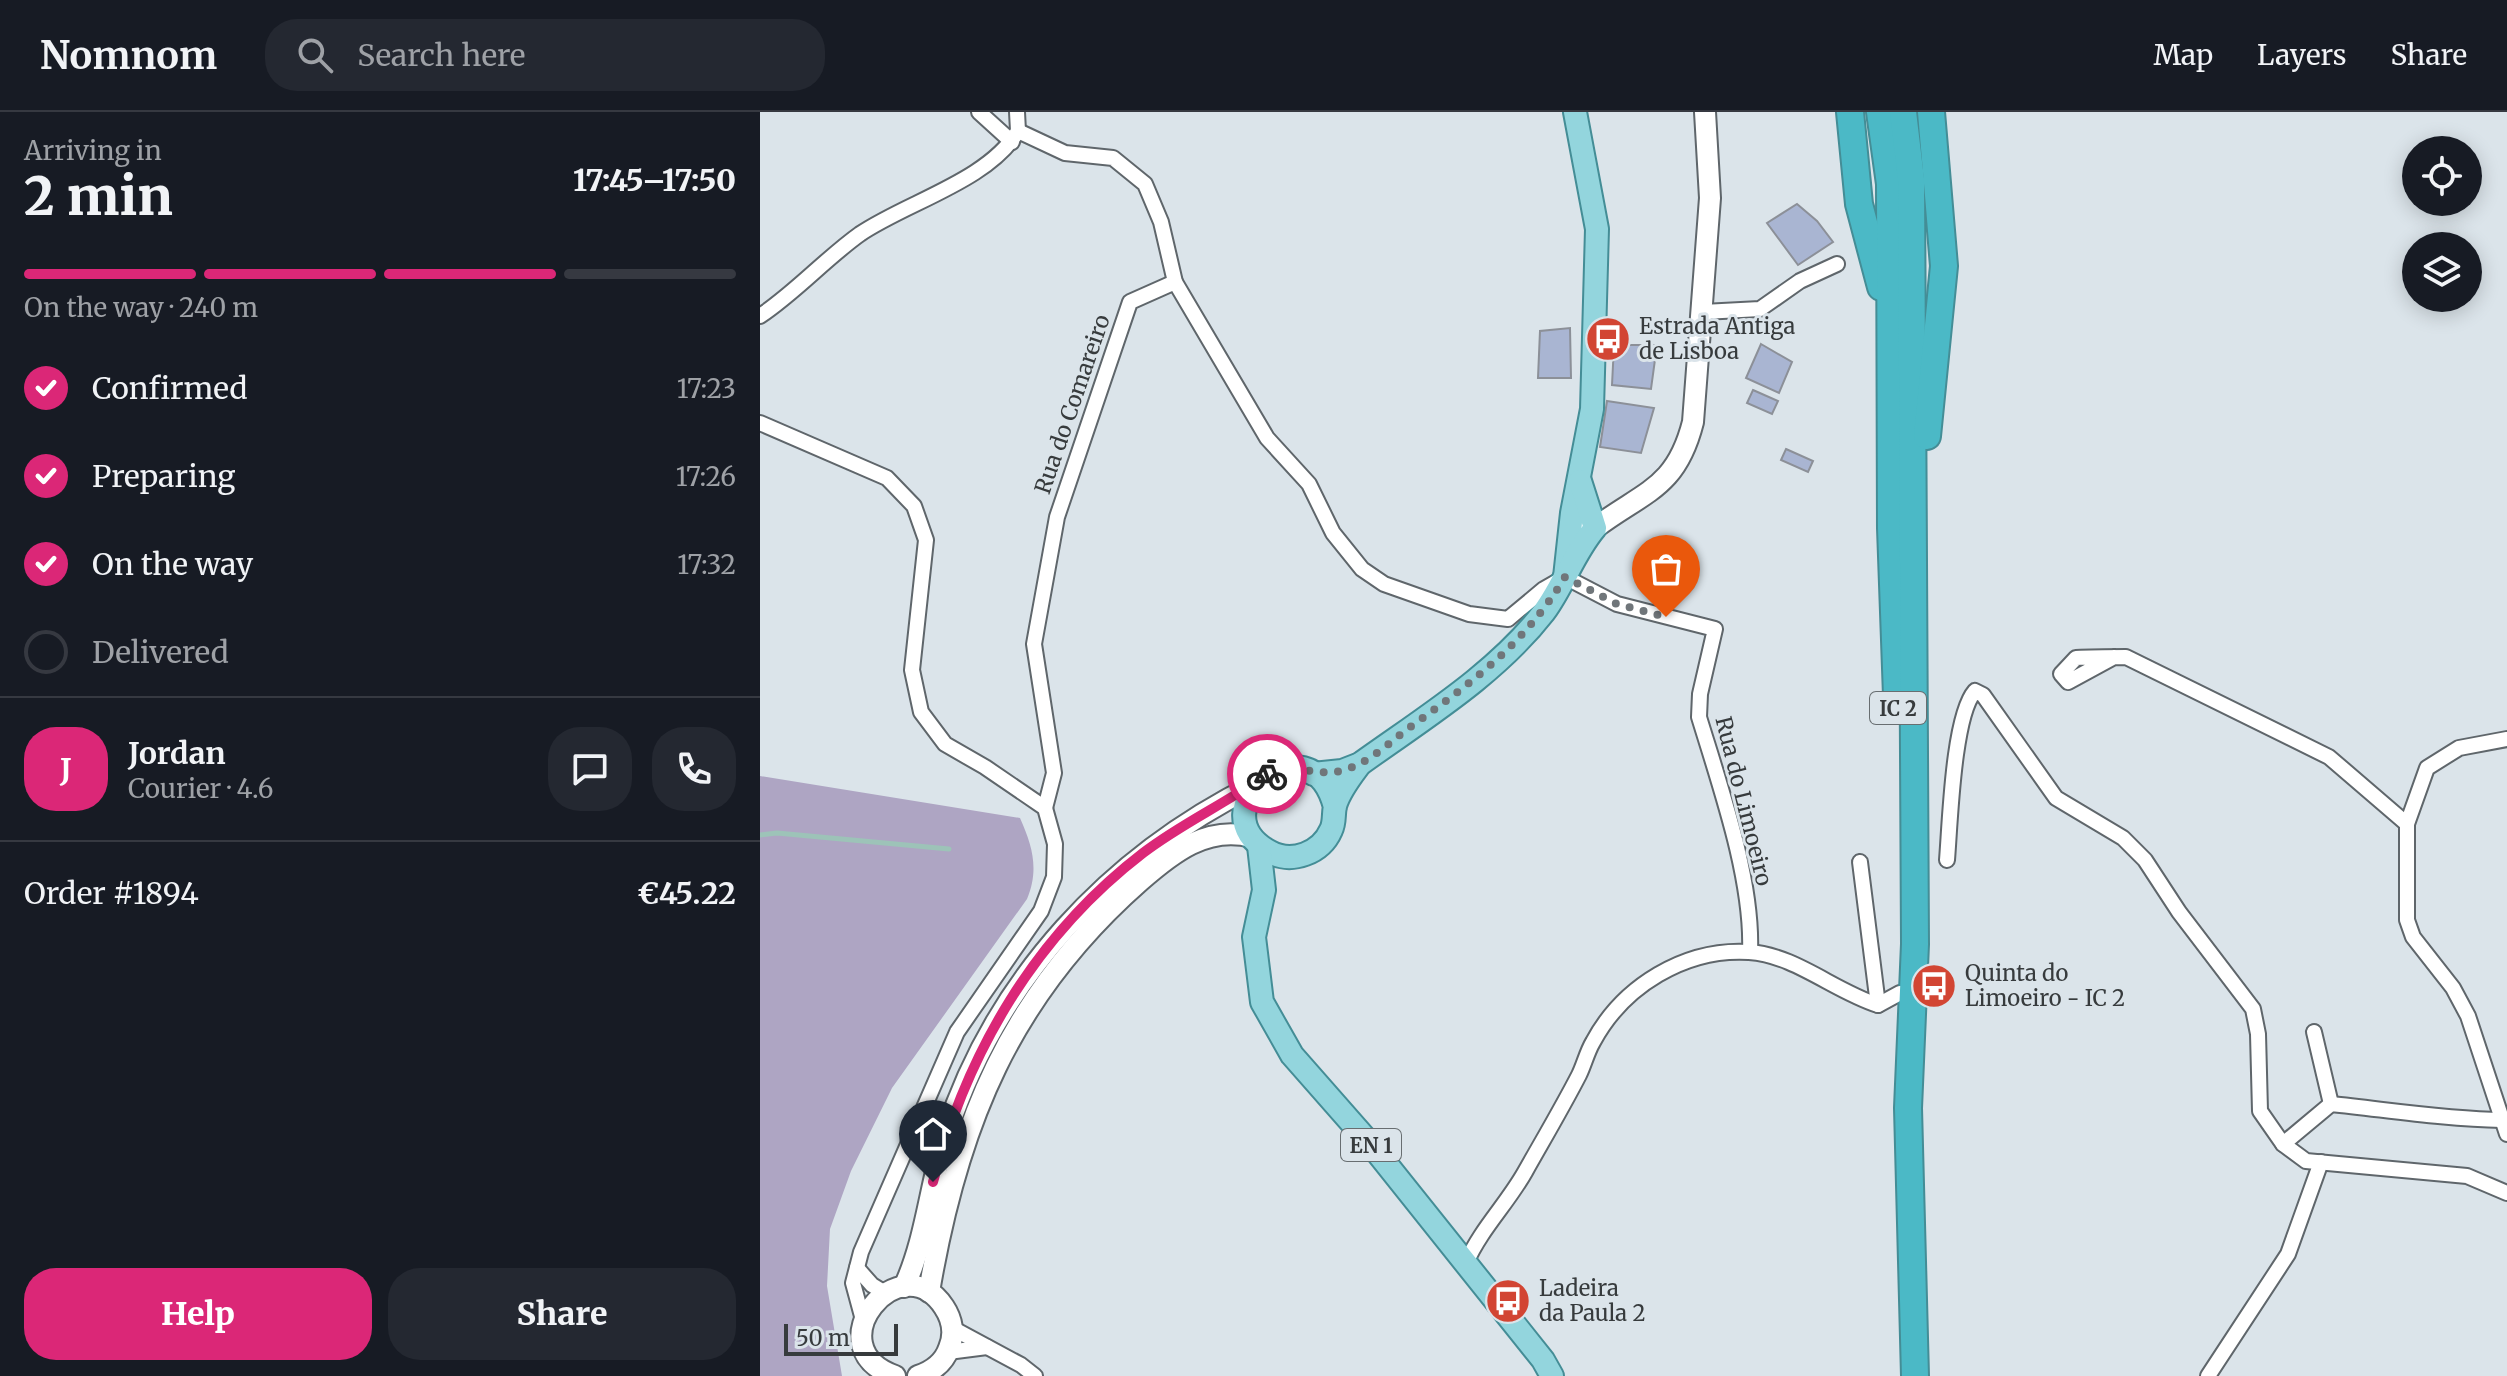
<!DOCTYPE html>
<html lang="en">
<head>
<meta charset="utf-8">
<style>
  body { margin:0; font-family:Merriweather,serif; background:#242831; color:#f1f3f6; height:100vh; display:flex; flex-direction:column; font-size:30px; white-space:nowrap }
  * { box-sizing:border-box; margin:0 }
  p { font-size:26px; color:#9ea1a6 }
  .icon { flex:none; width:44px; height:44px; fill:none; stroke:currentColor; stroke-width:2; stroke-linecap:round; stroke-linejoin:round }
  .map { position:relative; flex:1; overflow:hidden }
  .details { display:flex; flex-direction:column; background:#171b24; width:760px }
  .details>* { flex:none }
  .controls { position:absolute; left:1642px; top:24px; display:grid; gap:16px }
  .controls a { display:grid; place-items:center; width:80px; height:80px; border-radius:50%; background:#171b24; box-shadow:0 4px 20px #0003; font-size:40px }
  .scale { position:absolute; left:24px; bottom:20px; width:114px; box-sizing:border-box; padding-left:8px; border:4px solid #373b3d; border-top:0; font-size:22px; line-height:28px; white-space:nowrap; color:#373b3d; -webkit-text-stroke:6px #dbe4ea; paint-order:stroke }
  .pin { position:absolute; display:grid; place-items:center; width:68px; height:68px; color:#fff; margin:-82px -34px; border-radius:50% 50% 50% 0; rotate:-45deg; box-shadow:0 0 8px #0007 }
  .pin .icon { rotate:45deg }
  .courier { position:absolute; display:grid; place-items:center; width:80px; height:80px; margin:-40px; border:6px solid #db2777; border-radius:50%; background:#fff; color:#222; box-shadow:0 2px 10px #0007 }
  .head em { font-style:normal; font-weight:800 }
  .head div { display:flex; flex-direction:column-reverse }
  .head { display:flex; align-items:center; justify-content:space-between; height:136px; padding:0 24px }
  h1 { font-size:52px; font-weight:800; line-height:60px }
  .bar { display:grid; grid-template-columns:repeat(4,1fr); gap:12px 8px; align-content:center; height:96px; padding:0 24px }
  .bar i { height:10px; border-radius:6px; background:#363941 }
  .bar .active { background:#db2777 }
  .bar p { grid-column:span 4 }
  .line { display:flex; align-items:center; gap:20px; padding:0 24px; border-top:2px solid #363941 }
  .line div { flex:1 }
  .round { display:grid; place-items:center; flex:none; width:84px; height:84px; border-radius:32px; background:#242831 }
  ol { padding:0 24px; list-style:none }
  li { display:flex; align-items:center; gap:24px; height:88px }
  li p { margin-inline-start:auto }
  li .icon { padding:8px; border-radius:50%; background:#db2777; color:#fff; stroke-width:4 }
  li:last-child { color:#9ea1a6 }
  li i { width:44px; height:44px; border:4px solid #363941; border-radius:50% }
  .primary-button { display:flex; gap:16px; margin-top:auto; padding:16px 24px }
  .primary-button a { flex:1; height:92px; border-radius:32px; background:#db2777; color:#fff; font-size:32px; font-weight:800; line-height:92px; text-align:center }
  .primary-button a+a { background:#242831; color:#f1f3f6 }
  header { display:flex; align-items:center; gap:48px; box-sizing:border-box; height:112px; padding:0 40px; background:#171b24; border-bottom:2px solid #363941 }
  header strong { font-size:38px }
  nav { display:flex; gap:44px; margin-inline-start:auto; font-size:28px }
  .search { width:560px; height:72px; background:#242831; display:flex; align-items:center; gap:20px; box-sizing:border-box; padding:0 28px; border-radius:32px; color:#9ea1a6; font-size:30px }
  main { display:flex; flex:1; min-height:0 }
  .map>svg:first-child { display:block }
  .forest { fill:#aea5c3 }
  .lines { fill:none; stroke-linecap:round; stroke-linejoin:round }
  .stream { stroke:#9dc3b8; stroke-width:5 }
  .building { fill:#a9b5d2; stroke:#8c9098; stroke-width:2 }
  .street-casing { stroke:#5f666b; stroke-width:18 }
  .secondary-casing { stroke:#5f666b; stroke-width:24 }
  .primary-casing { stroke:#448d96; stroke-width:26 }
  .highway-casing { stroke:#448d96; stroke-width:30 }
  .street { stroke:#fff; stroke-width:14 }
  .secondary { stroke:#fff; stroke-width:20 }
  .primary { stroke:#93d5dd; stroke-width:22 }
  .highway { stroke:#4bb9c6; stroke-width:26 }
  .done { stroke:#70767a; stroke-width:8; stroke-dasharray:0 14.4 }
  .route { stroke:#db2777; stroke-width:10 }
  .labels { text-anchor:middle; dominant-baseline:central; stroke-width:6; stroke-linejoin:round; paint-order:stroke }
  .shield { fill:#dbe4ea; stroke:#686e71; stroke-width:2 }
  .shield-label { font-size:20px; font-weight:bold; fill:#373b3d }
  .poi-label { font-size:22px; fill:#373b3d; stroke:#dbe4ea; text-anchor:start }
  .street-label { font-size:22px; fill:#373b3d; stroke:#dbe4ea }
</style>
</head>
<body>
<header>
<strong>Nomnom</strong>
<div class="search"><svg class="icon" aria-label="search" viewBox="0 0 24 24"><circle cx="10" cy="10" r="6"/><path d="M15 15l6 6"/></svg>Search here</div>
<nav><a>Map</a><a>Layers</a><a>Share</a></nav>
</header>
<main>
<section class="details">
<div class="head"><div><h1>2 min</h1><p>Arriving in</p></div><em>17:45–17:50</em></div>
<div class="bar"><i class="active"></i><i class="active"></i><i class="active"></i><i></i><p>On the way · 240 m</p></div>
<ol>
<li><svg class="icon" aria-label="check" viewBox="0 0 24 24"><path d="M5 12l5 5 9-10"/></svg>Confirmed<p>17:23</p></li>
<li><svg class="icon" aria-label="check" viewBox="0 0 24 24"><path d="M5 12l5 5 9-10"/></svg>Preparing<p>17:26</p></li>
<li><svg class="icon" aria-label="check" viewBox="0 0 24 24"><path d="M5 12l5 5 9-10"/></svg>On the way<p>17:32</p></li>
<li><i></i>Delivered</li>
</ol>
<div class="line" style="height:144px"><b class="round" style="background:#db2777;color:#fff">J</b><div><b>Jordan</b><p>Courier · 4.6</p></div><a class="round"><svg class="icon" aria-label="chat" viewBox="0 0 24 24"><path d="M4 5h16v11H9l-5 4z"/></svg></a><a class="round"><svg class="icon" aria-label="phone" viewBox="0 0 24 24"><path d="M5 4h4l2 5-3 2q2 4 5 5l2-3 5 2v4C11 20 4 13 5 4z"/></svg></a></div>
<div class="line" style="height:104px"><div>Order #1894</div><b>€45.22</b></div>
<div class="primary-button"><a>Help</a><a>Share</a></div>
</section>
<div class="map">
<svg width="1747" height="1264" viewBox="0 0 1747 1264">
  <rect width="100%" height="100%" fill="#dbe4ea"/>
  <path class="forest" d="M 0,664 L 260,706 C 273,735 279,758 267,787 L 132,976 L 91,1059 L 70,1117 L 67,1174 L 82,1264 L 0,1264 Z"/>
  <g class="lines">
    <path class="stream" d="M 0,723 L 17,721 L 189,737"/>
  </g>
  <g class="building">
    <path d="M 1037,92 L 1057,109 L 1073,130 L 1038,153 L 1007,111 Z"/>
    <path d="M 810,216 L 811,266 L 778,266 L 780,219 Z"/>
    <path d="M 1001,232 L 1032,250 L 1019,281 L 986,266 Z"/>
    <path d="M 854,233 L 897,233 L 891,277 L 852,273 Z"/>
    <path d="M 993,278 L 1018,289 L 1012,302 L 987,291 Z"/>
    <path d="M 847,289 L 894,296 L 881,341 L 840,335 Z"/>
    <path d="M 1026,337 L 1053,349 L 1048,360 L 1021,348 Z"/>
  </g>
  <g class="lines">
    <g class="street-casing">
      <g id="street">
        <path d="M 219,0 L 252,30"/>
        <path d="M 257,0 L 258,19"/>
        <path d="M 258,19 L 305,41 L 353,46 L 385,72 L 401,110 L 415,170 L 507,326 L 549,372 L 573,421 L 602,457 L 624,472 L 709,502 L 748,507 L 784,477 L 805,465 L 857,492 L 955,517 L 940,582 L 939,605 C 960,674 993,768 990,840"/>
        <path d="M 943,200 L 1000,197 L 1040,169 L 1077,152"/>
        <path d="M 0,204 C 36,180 65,147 100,122 C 147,90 228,69 258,19"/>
        <path d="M 0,311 L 127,366 L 154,394 L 166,428 L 152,558 L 161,600 L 185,632 L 225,655 L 285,696 L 295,732 L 294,765 L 281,799 L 197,920 L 101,1140 L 93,1171 L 103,1208"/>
        <path d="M 1354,545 L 1308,570 L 1301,562 L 1316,546 C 1333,545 1349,545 1366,545 L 1569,645 L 1647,712 L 1647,808 L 1653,825 L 1693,876 L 1708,904 L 1747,1022"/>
        <path d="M 285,696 L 294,661 L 274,532 L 297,405 L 370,190 L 415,170"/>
        <path d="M 1647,712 L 1667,656 L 1699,636 L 1747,627"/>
        <path d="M 1187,748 C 1190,712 1193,604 1215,579 L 1223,583 L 1296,686 L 1363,726 L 1385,748 L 1419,800 L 1493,897 L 1498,922 L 1500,999 L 1523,1032 L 1546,1049 L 1707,1064 L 1747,1081"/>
        <path d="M 1100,750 L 1118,893"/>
        <path d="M 1554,920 L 1571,992"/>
        <path d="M 1523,1032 L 1571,992 C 1629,998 1685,1007 1742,1008"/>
        <path d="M 706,1151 C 721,1117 747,1092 765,1060 C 783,1028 802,996 819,963 C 824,953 827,940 833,930 C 863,874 925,836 989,840 C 1035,843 1074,879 1118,893 L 1140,881"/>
        <path d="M 97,1156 L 112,1173 L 125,1181"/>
        <path d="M 192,1216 L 261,1253 L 275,1264"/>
        <path d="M 188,1240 L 227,1235"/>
        <path d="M 1448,1264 L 1528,1142 L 1561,1050"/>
      </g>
    </g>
    <g class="secondary-casing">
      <g id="secondary">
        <path d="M 821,410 L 835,416 C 884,379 916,377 933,310 L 950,86 L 945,0"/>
        <path d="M 144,1175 C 166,1128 170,1072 186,1022 C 236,867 350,745 495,673"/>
        <path d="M 169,1180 C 197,1013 250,883 380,769 C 412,741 447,713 492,725"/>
        <path d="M 135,1264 C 53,1235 141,1129 184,1195 C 192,1207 195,1222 189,1236 C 184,1251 173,1259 158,1264"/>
      </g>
    </g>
    <g class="primary-casing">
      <g id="primary">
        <path d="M 805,465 L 812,401 L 832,297 L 837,117 L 815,0"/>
        <path d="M 553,662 L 582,659 L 600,652 C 664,606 735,563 784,500 C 804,473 813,442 835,416 L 820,369"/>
        <path d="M 575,695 C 550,600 433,699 510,740 C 532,752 561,741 571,718 C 575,710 573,703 575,694 C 579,679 591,664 600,652"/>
        <path d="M 499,734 L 504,778 L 494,825 L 502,890 L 532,943 L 612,1034 L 783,1248 L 792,1264"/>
      </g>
    </g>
    <g class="highway-casing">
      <g id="highway">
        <path d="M 1090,0 L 1099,92 L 1121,175"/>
        <path d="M 1120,0 L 1130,72 L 1131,416 L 1137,584"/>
        <path d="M 1143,0 L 1151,67 L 1155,832 L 1148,996 L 1155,1264"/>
        <path d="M 1167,324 L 1184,154 L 1171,0"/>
      </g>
    </g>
    <use href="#street" class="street"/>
    <use href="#secondary" class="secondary"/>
    <use href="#primary" class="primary"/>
    <use href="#highway" class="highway"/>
  </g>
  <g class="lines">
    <path class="done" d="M 507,662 C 533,649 557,666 584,658 C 608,651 627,633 646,618 C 710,572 764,533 805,465 L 857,492 L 906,505"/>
    <path class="route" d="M 173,1070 C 207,940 275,824 383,741 C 422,711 467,691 507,662"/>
  </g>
  <defs>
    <g id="bus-disc" transform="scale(2.3)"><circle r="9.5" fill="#d24533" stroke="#dbe4ea"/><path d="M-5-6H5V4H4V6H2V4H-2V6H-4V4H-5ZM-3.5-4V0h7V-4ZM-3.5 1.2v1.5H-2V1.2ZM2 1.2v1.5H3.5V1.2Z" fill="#fff"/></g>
  </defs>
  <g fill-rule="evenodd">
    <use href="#bus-disc" x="848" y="227"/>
    <use href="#bus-disc" x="1174" y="874"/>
    <use href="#bus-disc" x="748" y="1189"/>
  </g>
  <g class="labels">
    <g class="shield">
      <rect x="1110" y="580" width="56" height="32" rx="6"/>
      <rect x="581" y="1017" width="60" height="32" rx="6"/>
    </g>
    <g class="shield-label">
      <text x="1138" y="596">IC 2</text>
      <text x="611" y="1033">EN 1</text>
    </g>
    <g class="poi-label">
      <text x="879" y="214">Estrada Antiga<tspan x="879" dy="25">de Lisboa</tspan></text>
      <text x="1205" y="861">Quinta do<tspan x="1205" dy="25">Limoeiro - IC 2</tspan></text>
      <text x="779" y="1176">Ladeira<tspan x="779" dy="25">da Paula 2</tspan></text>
    </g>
    <g class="street-label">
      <text transform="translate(312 292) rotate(-71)">Rua do Comareiro</text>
      <text transform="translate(984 689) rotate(76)">Rua do Limoeiro</text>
    </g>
  </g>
</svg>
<div class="controls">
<a><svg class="icon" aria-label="locate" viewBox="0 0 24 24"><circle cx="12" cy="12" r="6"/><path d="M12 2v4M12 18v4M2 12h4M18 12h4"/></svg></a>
<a><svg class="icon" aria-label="layers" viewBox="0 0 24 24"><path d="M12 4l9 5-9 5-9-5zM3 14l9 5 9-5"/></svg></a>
</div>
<div class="scale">50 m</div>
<div class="pin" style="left:906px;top:505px;background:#ea580c"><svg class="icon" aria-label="bag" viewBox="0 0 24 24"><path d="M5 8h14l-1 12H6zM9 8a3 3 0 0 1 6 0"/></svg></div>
<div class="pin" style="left:173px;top:1070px;background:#1f2937"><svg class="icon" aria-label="home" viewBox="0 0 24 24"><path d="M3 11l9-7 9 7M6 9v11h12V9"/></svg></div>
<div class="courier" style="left:507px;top:662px"><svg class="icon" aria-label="bike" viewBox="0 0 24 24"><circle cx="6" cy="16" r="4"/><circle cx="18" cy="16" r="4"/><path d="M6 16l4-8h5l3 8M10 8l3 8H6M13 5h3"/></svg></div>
</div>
</main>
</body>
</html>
